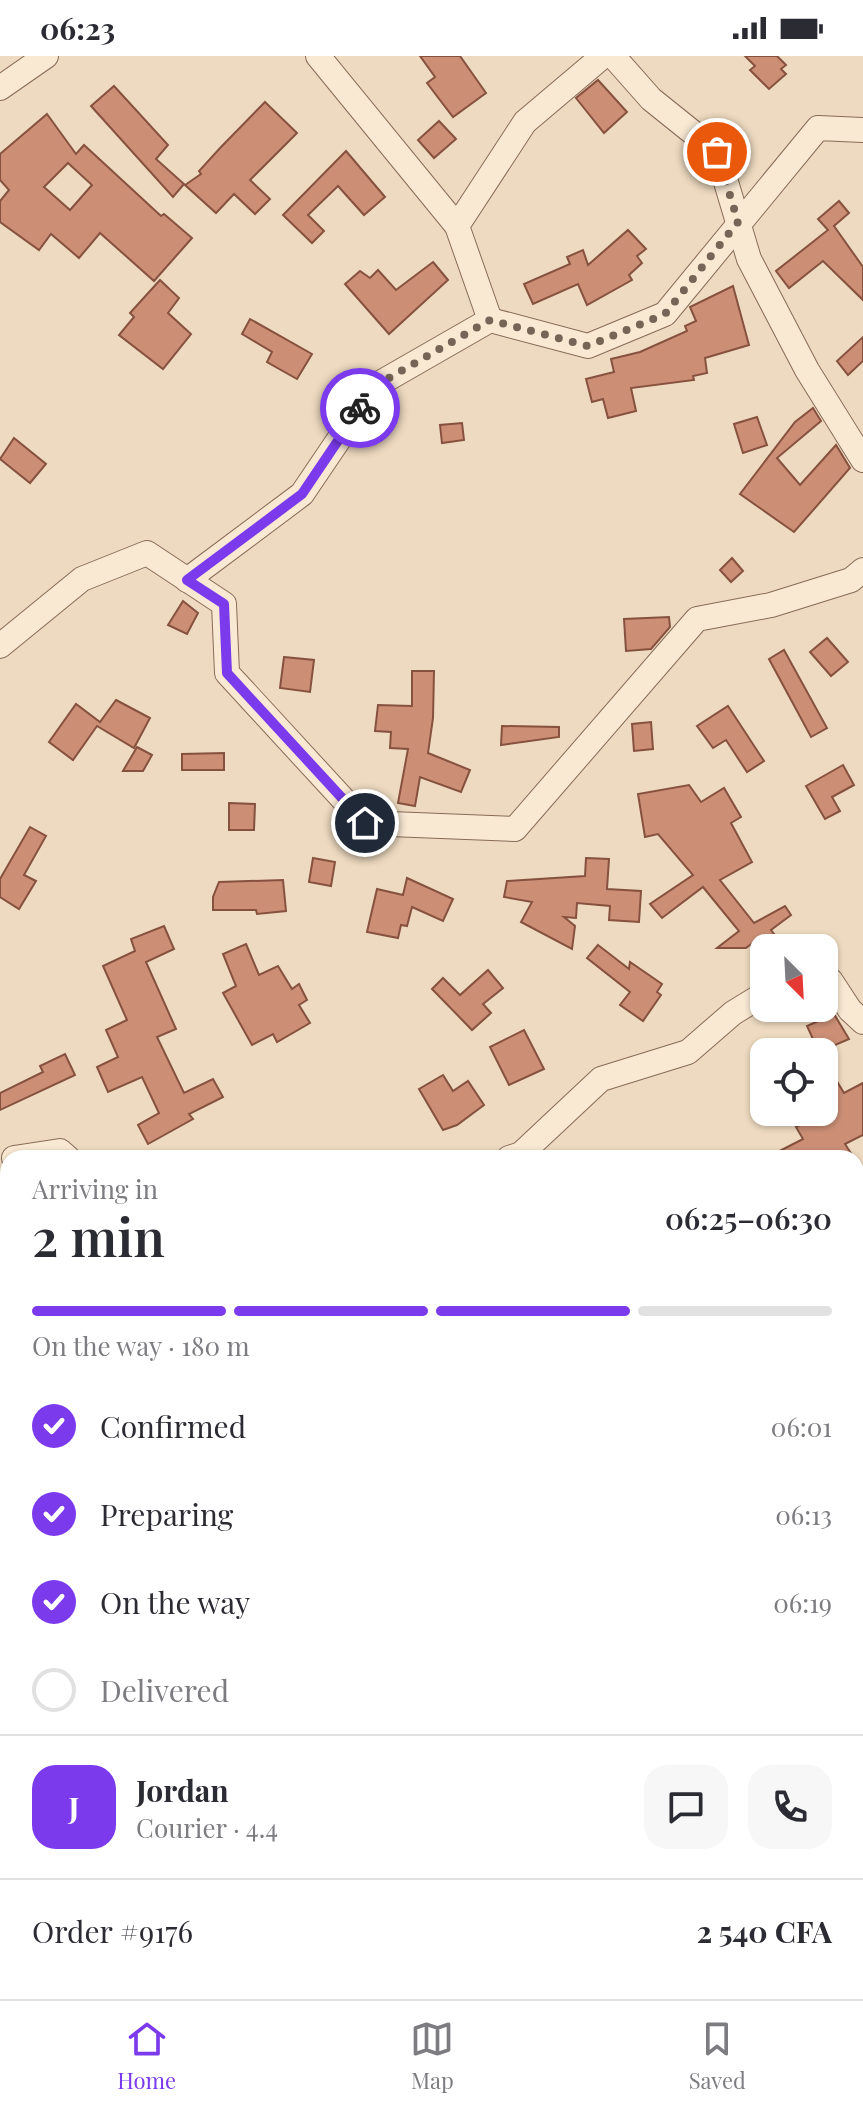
<!DOCTYPE html>
<html lang="en">
<head>
<meta charset="utf-8">
<style>
  body { margin:0; font-family:"Playfair Display",serif; background:#f7f7f7; color:#2b2b33; height:100vh; display:flex; flex-direction:column; font-size:30px; white-space:nowrap }
  * { box-sizing:border-box; margin:0 }
  p { font-size:26px; color:#7c7c81 }
  .icon { flex:none; width:44px; height:44px; fill:none; stroke:currentColor; stroke-width:2; stroke-linecap:round; stroke-linejoin:round }
  .map { position:relative; flex:1; overflow:hidden }
  .sheet { position:absolute; left:0px; top:1094px; width:864px; height:850px; display:flex; flex-direction:column; background:#fff; border-radius:24px 24px 0 0; box-shadow:0 2px 6px #0004 }
  .sheet>* { flex:none }
  .needle { width:52px; rotate:156deg }
  .fabs { position:absolute; left:750px; top:878px; display:grid; gap:16px }
  .fabs a { display:grid; place-items:center; width:88px; height:88px; border-radius:16px; background:#fff; box-shadow:0 2px 6px #0004; font-size:40px }
  .pin { position:absolute; display:grid; place-items:center; width:68px; height:68px; color:#fff; margin:-34px; border:4px solid #fff; border-radius:50%; box-shadow:0 2px 8px #0007 }
  .courier { position:absolute; display:grid; place-items:center; width:80px; height:80px; margin:-40px; border:6px solid #7c3aed; border-radius:50%; background:#fff; color:#222; box-shadow:0 2px 10px #0007 }
  .head em { font-style:normal; font-weight:600 }
  .head div { display:flex; flex-direction:column-reverse }
  .head { display:flex; align-items:center; justify-content:space-between; height:136px; padding:0 32px }
  h1 { font-size:52px; font-weight:600; line-height:60px }
  .bar { display:grid; grid-template-columns:repeat(4,1fr); gap:12px 8px; align-content:center; height:96px; padding:0 32px }
  .bar i { height:10px; border-radius:6px; background:#e1e1e2 }
  .bar .on { background:#7c3aed }
  .bar p { grid-column:span 4 }
  .line { display:flex; align-items:center; gap:20px; padding:0 32px; border-top:2px solid #e1e1e2 }
  .line div { flex:1 }
  .round { display:grid; place-items:center; flex:none; width:84px; height:84px; border-radius:24px; background:#f7f7f7 }
  ol { padding:0 32px; list-style:none }
  li { display:flex; align-items:center; gap:24px; height:88px }
  li p { margin-inline-start:auto }
  li .icon { padding:8px; border-radius:50%; background:#7c3aed; color:#fff; stroke-width:4 }
  li:last-child { color:#7c7c81 }
  li i { width:44px; height:44px; border:4px solid #e1e1e2; border-radius:50% }
  .status { display:flex; justify-content:space-between; align-items:center; height:56px; padding:0 40px; background:#fff; direction:ltr }
  .status svg { height:22px; fill:currentColor }
  .menu { display:flex; justify-content:space-around; align-items:center; height:112px; border-top:2px solid #e1e1e2; background:#fff; font-size:22px; color:#7c7c81 }
  .menu a { display:grid; justify-items:center; gap:4px }
  .menu .on { color:#7c3aed }
  .map>svg:first-child { display:block }
  .building { fill:#cc8f76; stroke:#86513e; stroke-width:2; fill-rule:evenodd }
  .lines { fill:none; stroke-linecap:round; stroke-linejoin:round }
  .street-casing { stroke:#876b58; stroke-width:26 }
  .street { stroke:#f9e9d3; stroke-width:24 }
  .done { stroke:#766556; stroke-width:8; stroke-dasharray:0 14.4 }
  .route { stroke:#7c3aed; stroke-width:10 }
</style>
</head>
<body>
<div class="status"><b>06:23</b><svg viewBox="0 0 49 12"><path d="M0 12V9h3v3zM5 12V6h3v6zM10 12V3h3v9zM15 12V0h3v12zM26 1h20v11H26zM47 4h2v5h-2z"/></svg></div>
<div class="map">
<svg width="863" height="1943" viewBox="0 0 863 1943">
  <rect width="100%" height="100%" fill="#eedac0"/>
  <g class="building">
    <path d="M 420,0 L 460,0 L 486,37 L 453,61 L 427,27 L 435,21 Z"/>
    <path d="M 745,0 L 777,0 L 786,9 L 781,13 L 786,18 L 769,33 L 750,14 L 755,10 Z"/>
    <path d="M 598,24 L 627,56 L 604,77 L 576,42 Z"/>
    <path d="M 114,30 L 168,89 L 156,103 L 184,128 L 173,141 L 91,50 Z"/>
    <path d="M 265,46 L 297,77 L 250,124 L 270,143 L 255,158 L 234,138 L 216,157 L 185,129 L 201,118 L 199,115 L 221,91 Z"/>
    <path d="M 47,58 L 76,98 L 84,89 L 161,160 L 164,158 L 192,182 L 154,225 L 100,177 L 79,202 L 51,178 L 39,194 L 0,166 L 0,145 L 9,134 L 0,124 L 0,98 ZM 68,107 L 92,129 L 70,154 L 44,131 Z"/>
    <path d="M 439,65 L 456,83 L 434,102 L 418,84 Z"/>
    <path d="M 346,95 L 385,141 L 364,159 L 338,130 L 308,159 L 324,175 L 312,187 L 283,159 Z"/>
    <path d="M 839,145 L 849,157 L 834,170 L 863,211 L 863,244 L 823,205 L 789,232 L 776,215 L 828,174 L 818,163 Z"/>
    <path d="M 628,174 L 646,193 L 637,200 L 642,207 L 629,219 L 632,224 L 587,249 L 578,228 L 533,248 L 524,228 L 570,208 L 567,201 L 583,194 L 588,209 Z"/>
    <path d="M 433,206 L 448,224 L 389,278 L 345,228 L 360,215 L 370,222 L 378,214 L 396,234 Z"/>
    <path d="M 160,224 L 179,242 L 168,257 L 191,278 L 163,313 L 119,279 L 134,261 L 130,257 Z"/>
    <path d="M 733,230 L 749,289 L 705,302 L 707,317 L 693,320 L 694,324 L 631,332 L 636,355 L 608,362 L 603,343 L 592,346 L 586,323 L 614,316 L 611,303 L 640,296 L 687,275 L 685,270 L 696,265 L 690,251 Z"/>
    <path d="M 250,263 L 312,298 L 297,323 L 267,306 L 272,296 L 242,278 Z"/>
    <path d="M 863,281 L 863,305 L 848,319 L 837,305 Z"/>
    <path d="M 813,352 L 821,365 L 777,402 L 800,429 L 836,389 L 850,412 L 794,476 L 740,438 L 795,366 Z"/>
    <path d="M 757,361 L 767,389 L 743,397 L 734,368 Z"/>
    <path d="M 462,367 L 464,384 L 442,387 L 440,369 Z"/>
    <path d="M 14,382 L 46,408 L 30,427 L 0,403 Z"/>
    <path d="M 732,502 L 743,515 L 731,526 L 720,514 Z"/>
    <path d="M 183,545 L 198,557 L 187,578 L 168,569 Z"/>
    <path d="M 669,561 L 670,571 L 651,593 L 626,595 L 624,563 Z"/>
    <path d="M 827,582 L 848,606 L 831,620 L 810,596 Z"/>
    <path d="M 784,594 L 827,672 L 811,681 L 769,603 Z"/>
    <path d="M 284,601 L 314,604 L 310,636 L 280,632 Z"/>
    <path d="M 412,615 L 434,615 L 433,662 L 428,697 L 470,714 L 461,736 L 420,721 L 415,750 L 398,747 L 408,693 L 390,692 L 391,676 L 375,675 L 378,649 L 412,650 Z"/>
    <path d="M 116,644 L 150,662 L 134,692 L 97,670 L 73,704 L 49,686 L 76,648 L 100,666 Z"/>
    <path d="M 728,650 L 764,705 L 747,716 L 726,684 L 713,692 L 697,670 Z"/>
    <path d="M 651,666 L 653,693 L 634,695 L 632,668 Z"/>
    <path d="M 502,670 L 559,671 L 559,681 L 501,689 Z"/>
    <path d="M 137,691 L 152,699 L 143,715 L 123,715 Z"/>
    <path d="M 224,697 L 224,714 L 182,714 L 182,698 Z"/>
    <path d="M 843,709 L 854,729 L 832,741 L 840,755 L 825,763 L 806,730 Z"/>
    <path d="M 689,729 L 701,746 L 724,732 L 741,761 L 731,767 L 752,806 L 720,824 L 754,867 L 785,850 L 791,859 L 771,874 L 785,892 L 759,892 L 754,886 L 746,892 L 717,892 L 739,875 L 703,831 L 662,862 L 650,848 L 693,819 L 658,778 L 645,781 L 638,738 Z"/>
    <path d="M 229,747 L 255,748 L 254,774 L 229,774 Z"/>
    <path d="M 30,771 L 46,780 L 24,819 L 36,825 L 19,853 L 0,841 L 0,823 Z"/>
    <path d="M 313,802 L 335,806 L 331,830 L 309,826 Z"/>
    <path d="M 586,802 L 609,803 L 607,833 L 641,835 L 639,866 L 609,864 L 610,850 L 577,847 L 576,862 L 564,861 L 575,870 L 572,893 L 521,866 L 532,846 L 504,841 L 507,825 L 585,820 Z"/>
    <path d="M 407,822 L 453,843 L 443,865 L 412,851 L 407,870 L 401,869 L 398,882 L 367,876 L 377,833 L 403,839 Z"/>
    <path d="M 283,824 L 286,855 L 257,858 L 256,854 L 213,854 L 213,841 L 219,826 Z"/>
    <path d="M 164,870 L 174,893 L 146,906 L 176,973 L 157,981 L 184,1037 L 213,1023 L 223,1041 L 189,1058 L 193,1063 L 148,1088 L 138,1069 L 159,1057 L 142,1021 L 108,1036 L 97,1011 L 118,1001 L 106,974 L 127,964 L 103,910 L 135,895 L 131,883 Z"/>
    <path d="M 246,888 L 259,919 L 278,910 L 292,933 L 299,928 L 307,944 L 299,949 L 310,967 L 277,986 L 273,978 L 252,989 L 223,937 L 236,930 L 223,898 Z"/>
    <path d="M 598,889 L 629,913 L 630,906 L 662,928 L 657,936 L 661,939 L 643,965 L 620,949 L 630,936 L 587,902 Z"/>
    <path d="M 488,914 L 503,932 L 483,948 L 491,957 L 472,974 L 432,933 L 443,922 L 460,939 Z"/>
    <path d="M 834,958 L 849,983 L 819,996 L 807,970 Z"/>
    <path d="M 524,974 L 544,1013 L 509,1029 L 490,991 Z"/>
    <path d="M 65,998 L 75,1019 L 0,1054 L 0,1037 L 43,1016 L 40,1010 Z"/>
    <path d="M 824,1004 L 844,1037 L 863,1027 L 863,1079 L 845,1088 L 854,1102 L 766,1102 L 803,1083 L 796,1071 L 811,1063 L 806,1056 L 824,1056 Z"/>
    <path d="M 443,1019 L 453,1035 L 468,1025 L 484,1049 L 457,1069 L 443,1074 L 419,1033 Z"/>
  </g>
  <g class="lines">
    <g class="street-casing">
      <g id="street">
        <path d="M 318,0 L 457,170"/>
        <path d="M 613,0 L 651,43 L 717,96 L 749,203 L 807,314 L 863,404"/>
        <path d="M 0,32 L 46,0"/>
        <path d="M 490,264 L 457,170 L 525,66 L 603,0"/>
        <path d="M 187,524 L 302,438 L 375,330 L 490,264 L 588,290 L 665,258 L 818,72 L 863,74"/>
        <path d="M 0,590 L 82,523 L 147,497 L 224,548 L 227,617 L 365,767 L 515,773 L 697,563 L 771,549 L 851,524 L 863,514"/>
        <path d="M 824,925 L 831,925 L 850,954 L 863,966"/>
        <path d="M 14,1102 L 60,1095 L 68,1102"/>
        <path d="M 509,1102 L 521,1098 L 601,1023 L 688,996 L 733,957 L 764,938"/>
        <path d="M 856,1199 L 863,1188"/>
        <path d="M 0,1379 L 8,1349"/>
        <path d="M 0,1555 L 8,1563"/>
        <path d="M 0,1658 L 8,1675"/>
        <path d="M 856,1670 L 863,1674"/>
        <path d="M 114,1936 L 116,1943"/>
        <path d="M 396,1936 L 405,1943"/>
      </g>
    </g>
    <use href="#street" class="street"/>
  </g>
  <g class="lines">
    <path class="done" d="M 360,352 L 375,330 L 490,264 L 588,290 L 665,258 L 738,166 L 717,96"/>
    <path class="route" d="M 360,352 L 302,438 L 187,524 L 224,548 L 227,617 L 365,767"/>
  </g>
</svg>
<div class="fabs">
<a><svg class="needle" viewBox="-14 -14 28 28"><path d="M0-13l5 13h-10z" fill="#e53935"/><path d="M0 13l5-13h-10z" fill="#7c7c81"/></svg></a>
<a><svg class="icon" aria-label="locate" viewBox="0 0 24 24"><circle cx="12" cy="12" r="6"/><path d="M12 2v4M12 18v4M2 12h4M18 12h4"/></svg></a>
</div>
<div class="pin" style="left:717px;top:96px;background:#ea580c"><svg class="icon" aria-label="bag" viewBox="0 0 24 24"><path d="M5 8h14l-1 12H6zM9 8a3 3 0 0 1 6 0"/></svg></div>
<div class="pin" style="left:365px;top:767px;background:#1f2937"><svg class="icon" aria-label="home" viewBox="0 0 24 24"><path d="M3 11l9-7 9 7M6 9v11h12V9"/></svg></div>
<div class="courier" style="left:360px;top:352px"><svg class="icon" aria-label="bike" viewBox="0 0 24 24"><circle cx="6" cy="16" r="4"/><circle cx="18" cy="16" r="4"/><path d="M6 16l4-8h5l3 8M10 8l3 8H6M13 5h3"/></svg></div>
<section class="sheet">
<div class="head"><div><h1>2 min</h1><p>Arriving in</p></div><em>06:25–06:30</em></div>
<div class="bar"><i class="on"></i><i class="on"></i><i class="on"></i><i></i><p>On the way · 180 m</p></div>
<ol>
<li><svg class="icon" aria-label="check" viewBox="0 0 24 24"><path d="M5 12l5 5 9-10"/></svg>Confirmed<p>06:01</p></li>
<li><svg class="icon" aria-label="check" viewBox="0 0 24 24"><path d="M5 12l5 5 9-10"/></svg>Preparing<p>06:13</p></li>
<li><svg class="icon" aria-label="check" viewBox="0 0 24 24"><path d="M5 12l5 5 9-10"/></svg>On the way<p>06:19</p></li>
<li><i></i>Delivered</li>
</ol>
<div class="line" style="height:144px"><b class="round" style="background:#7c3aed;color:#fff">J</b><div><b>Jordan</b><p>Courier · 4.4</p></div><a class="round"><svg class="icon" aria-label="chat" viewBox="0 0 24 24"><path d="M4 5h16v11H9l-5 4z"/></svg></a><a class="round"><svg class="icon" aria-label="phone" viewBox="0 0 24 24"><path d="M5 4h4l2 5-3 2q2 4 5 5l2-3 5 2v4C11 20 4 13 5 4z"/></svg></a></div>
<div class="line" style="height:104px"><div>Order #9176</div><b>2 540 CFA</b></div>
</section>
</div>
<nav class="menu">
<a class="on"><svg class="icon" aria-label="home" viewBox="0 0 24 24"><path d="M3 11l9-7 9 7M6 9v11h12V9"/></svg>Home</a>
<a><svg class="icon" aria-label="map" viewBox="0 0 24 24"><path d="M3 6l6-2 6 2 6-2v14l-6 2-6-2-6 2zM9 4v14M15 6v14"/></svg>Map</a>
<a><svg class="icon" aria-label="saved" viewBox="0 0 24 24"><path d="M7 4h10v16l-5-4-5 4z"/></svg>Saved</a>
</nav>
</body>
</html>
